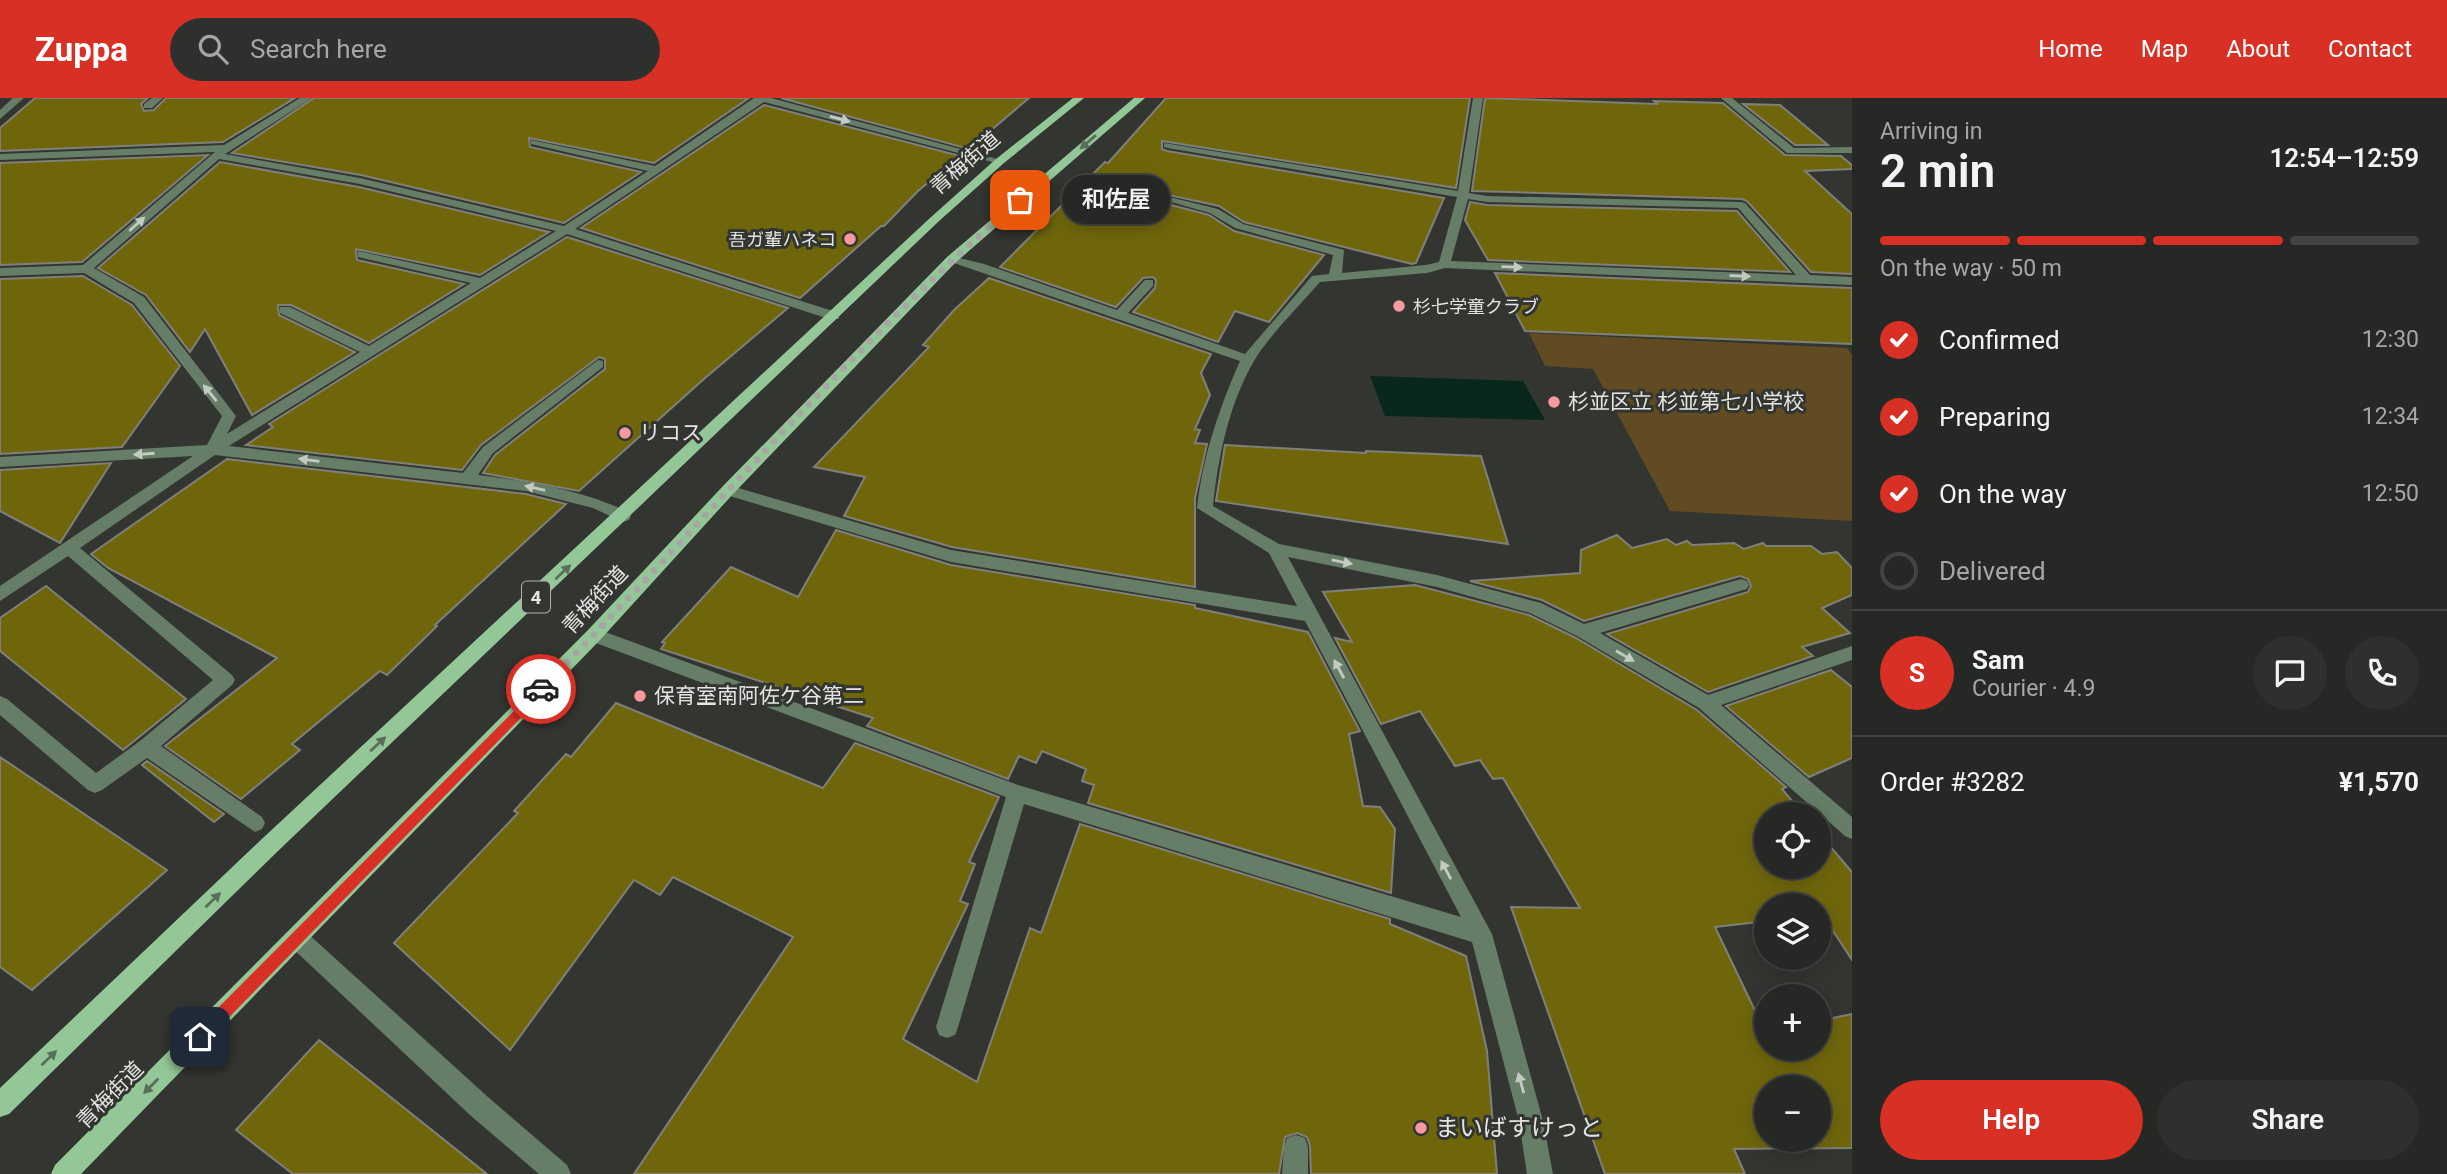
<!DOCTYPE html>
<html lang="en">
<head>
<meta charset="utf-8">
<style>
  body { margin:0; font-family:Roboto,"Noto Sans JP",sans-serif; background:#2e302d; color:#f1f3f6; height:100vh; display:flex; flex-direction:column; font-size:26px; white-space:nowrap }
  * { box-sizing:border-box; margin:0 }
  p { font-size:23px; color:#a4a6a7 }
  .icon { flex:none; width:38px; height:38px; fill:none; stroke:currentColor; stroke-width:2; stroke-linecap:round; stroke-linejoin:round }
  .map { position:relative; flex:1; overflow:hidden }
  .sheet { display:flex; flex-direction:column; background:#262825; width:595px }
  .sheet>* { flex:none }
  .tools { position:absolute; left:1754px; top:704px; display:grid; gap:14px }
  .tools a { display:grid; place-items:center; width:77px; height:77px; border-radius:50%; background:#262825; box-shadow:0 4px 18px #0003,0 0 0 2px #424442; font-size:35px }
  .pin { position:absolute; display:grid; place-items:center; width:60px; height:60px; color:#fff; margin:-30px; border-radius:14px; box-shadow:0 4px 10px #0006 }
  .courier { position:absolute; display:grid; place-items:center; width:70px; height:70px; margin:-35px; border:5px solid #d93025; border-radius:50%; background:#fff; color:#222; box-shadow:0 2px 9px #0007 }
  .bubble { position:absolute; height:49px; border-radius:24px; background:#262825; box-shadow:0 4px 18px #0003,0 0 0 2px #424442; font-size:23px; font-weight:600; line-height:49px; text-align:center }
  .summary em { font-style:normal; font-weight:600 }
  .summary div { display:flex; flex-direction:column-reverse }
  .summary { display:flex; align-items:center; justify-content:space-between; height:119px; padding:0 28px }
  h1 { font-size:46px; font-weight:600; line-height:52px }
  .bar { display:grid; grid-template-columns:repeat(4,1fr); gap:10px 7px; align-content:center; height:84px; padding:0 28px }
  .bar i { height:9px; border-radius:5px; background:#424442 }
  .bar .selected { background:#d93025 }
  .bar p { grid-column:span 4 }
  .line { display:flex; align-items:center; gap:18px; padding:0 28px; border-top:2px solid #424442 }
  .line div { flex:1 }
  .round { display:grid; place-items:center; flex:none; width:74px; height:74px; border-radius:37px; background:#2e302d }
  ol { padding:0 28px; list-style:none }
  li { display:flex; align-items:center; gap:21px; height:77px }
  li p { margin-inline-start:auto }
  li .icon { padding:7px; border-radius:50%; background:#d93025; color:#fff; stroke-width:4 }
  li:last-child { color:#a4a6a7 }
  li i { width:38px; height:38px; border:4px solid #424442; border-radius:50% }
  .button { display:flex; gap:14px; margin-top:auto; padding:14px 28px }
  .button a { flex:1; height:80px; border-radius:42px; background:#d93025; color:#fff; font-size:28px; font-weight:600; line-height:80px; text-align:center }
  .button a+a { background:#2e302d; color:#f1f3f6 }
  header { display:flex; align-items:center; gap:42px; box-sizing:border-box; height:98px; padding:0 35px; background:#d93025; color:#fff }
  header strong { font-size:33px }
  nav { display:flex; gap:38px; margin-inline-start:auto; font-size:24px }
  .search { width:490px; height:63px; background:#2e302d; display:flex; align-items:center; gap:18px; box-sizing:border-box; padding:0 24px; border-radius:38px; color:#a4a6a7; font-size:26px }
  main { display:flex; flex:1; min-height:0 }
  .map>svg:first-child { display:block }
  .green { fill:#614b22 }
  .water { fill:#09271d }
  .building { fill:#6f660c; stroke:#80807a; stroke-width:2; fill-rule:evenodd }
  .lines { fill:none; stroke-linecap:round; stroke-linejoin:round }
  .minor { fill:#667e67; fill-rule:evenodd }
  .major { fill:#94c797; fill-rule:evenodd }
  .oneway { fill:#c4cbc3 }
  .oneway2 { fill:#5a6f5a }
  .route { fill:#d93025 }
  .done { stroke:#a6a7a4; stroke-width:7; stroke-dasharray:0 12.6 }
  .poi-dot { fill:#f49aa0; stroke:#333531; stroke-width:2.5 }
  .labels { text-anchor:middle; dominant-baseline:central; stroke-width:6; stroke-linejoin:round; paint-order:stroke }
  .far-poi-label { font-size:18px; fill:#e4e5e2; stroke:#333531; text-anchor:end }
  .shield { fill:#333531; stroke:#afb0ad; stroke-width:2 }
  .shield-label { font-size:19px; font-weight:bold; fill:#e4e5e2 }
  .street-label { font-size:21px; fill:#e4e5e2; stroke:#333531 }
  .poi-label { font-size:21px; fill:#e4e5e2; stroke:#333531; text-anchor:start }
  .near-poi-label { font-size:24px; fill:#e4e5e2; stroke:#333531; text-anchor:start }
</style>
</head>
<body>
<header>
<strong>Zuppa</strong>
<div class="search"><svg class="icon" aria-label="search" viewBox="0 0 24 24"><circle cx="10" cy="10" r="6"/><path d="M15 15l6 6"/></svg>Search here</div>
<nav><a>Home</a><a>Map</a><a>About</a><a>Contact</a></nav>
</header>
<main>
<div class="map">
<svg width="1852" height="1076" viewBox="0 0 1852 1076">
  <rect width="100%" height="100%" fill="#333531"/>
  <path class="green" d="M 1529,235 L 1847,250 L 1852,257 L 1852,423 L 1670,413 L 1593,271 L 1545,268 Z"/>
  <path class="water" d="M 1370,278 L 1523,283 L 1545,322 L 1385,318 Z"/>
  <g class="building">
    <path d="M 35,0 L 148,0 L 141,6 L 144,13 L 154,12 L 166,0 L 295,0 L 223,44 L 0,53 L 0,30 Z"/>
    <path d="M 314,0 L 749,0 L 654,65 L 529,40 L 530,49 L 641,74 L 564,125 L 361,77 L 232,55 Z"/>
    <path d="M 781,0 L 1029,0 L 969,51 Z"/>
    <path d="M 1166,0 L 1470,0 L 1456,90 L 1162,43 L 1162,51 L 1167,53 L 1444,100 L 1416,165 L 1412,166 L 1244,124 L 1219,108 L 1155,94 L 1156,103 L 1209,117 L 1234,133 L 1324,157 L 1269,224 L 1235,213 L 1218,244 L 1133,214 L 1155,190 L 1156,182 L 1153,179 L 1143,180 L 1116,209 L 1000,169 L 1105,64 L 1108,65 Z"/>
    <path d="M 1485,0 L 1657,6 L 1654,3 L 1723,5 L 1785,57 L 1841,58 L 1852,67 L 1852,71 L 1805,73 L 1852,116 L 1852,176 L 1811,174 L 1747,103 L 1742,101 L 1472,93 Z"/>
    <path d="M 1743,6 L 1780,7 L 1828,47 L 1795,47 Z"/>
    <path d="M 764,7 L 960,58 L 918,93 L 884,128 L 881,128 L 800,200 L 581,130 Z"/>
    <path d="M 208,57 L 82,164 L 0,167 L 0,65 Z"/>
    <path d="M 220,64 L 359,89 L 549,134 L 480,177 L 356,151 L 357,162 L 464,186 L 369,245 L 291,207 L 278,207 L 279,217 L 355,254 L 252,317 L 205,231 L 190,254 L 146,197 L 98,170 Z"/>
    <path d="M 1470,104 L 1487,107 L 1737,113 L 1790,174 L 1488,162 L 1465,122 Z"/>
    <path d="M 567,139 L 788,210 L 705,280 L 579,393 L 483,375 L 495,357 L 605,271 L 605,261 L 599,259 L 481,347 L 462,372 L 246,347 L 273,329 L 269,326 Z"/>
    <path d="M 1495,175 L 1852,190 L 1852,246 L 1525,233 Z"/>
    <path d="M 83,178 L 132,207 L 180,268 L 122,349 L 0,356 L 0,181 Z"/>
    <path d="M 989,180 L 1211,256 L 1201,275 L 1210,297 L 1195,331 L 1200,332 L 1195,345 L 1207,346 L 1195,400 L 1195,489 L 952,449 L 844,418 L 865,379 L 814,369 L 929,249 L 923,247 L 954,212 Z"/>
    <path d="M 1225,347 L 1366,355 L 1366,353 L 1481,358 L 1508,446 L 1216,403 Z"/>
    <path d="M 227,361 L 526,396 L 566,406 L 435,527 L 437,528 L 387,577 L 380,573 L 292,646 L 300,652 L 241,701 L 165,648 L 277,560 L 108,470 L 91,456 Z"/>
    <path d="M 111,365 L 60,445 L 0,413 L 0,372 Z"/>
    <path d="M 836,432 L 951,467 L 1195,507 L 1195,510 L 1308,534 L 1360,633 L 1349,636 L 1363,708 L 1380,709 L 1395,731 L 1391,795 L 1088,705 L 1094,687 L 1082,683 L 1086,671 L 1042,653 L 1036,665 L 1019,658 L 1008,681 L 867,628 L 873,620 L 661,551 L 665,545 L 662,544 L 731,469 L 798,499 Z"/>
    <path d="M 1617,437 L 1632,450 L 1667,441 L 1676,447 L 1687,443 L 1692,447 L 1734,445 L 1744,451 L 1763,445 L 1766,448 L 1811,448 L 1822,456 L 1837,454 L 1852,470 L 1852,497 L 1822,510 L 1850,535 L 1802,549 L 1813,558 L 1708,594 L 1607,536 L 1748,494 L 1751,488 L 1748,481 L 1740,478 L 1584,523 L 1542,502 L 1470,483 L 1580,475 L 1581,452 Z"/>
    <path d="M 1415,487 L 1529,517 L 1576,540 L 1697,612 L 1786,689 L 1782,691 L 1803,716 L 1766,716 L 1766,768 L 1818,768 L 1818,734 L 1852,774 L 1852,862 L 1822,816 L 1818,817 L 1818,807 L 1766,807 L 1766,823 L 1715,829 L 1758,919 L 1766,919 L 1766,950 L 1818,950 L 1818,923 L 1852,916 L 1852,1050 L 1734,1051 L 1745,1076 L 1605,1076 L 1511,809 L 1580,810 L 1503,680 L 1493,681 L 1480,662 L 1455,668 L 1420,613 L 1381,626 L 1335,540 L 1352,544 L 1323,494 ZM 1766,989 L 1818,989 L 1818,1041 L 1766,1041 Z"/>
    <path d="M 46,488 L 186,601 L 123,652 L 0,553 L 0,520 Z"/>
    <path d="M 1831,572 L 1852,589 L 1852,660 L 1809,679 L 1726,608 Z"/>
    <path d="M 616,605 L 823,690 L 855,645 L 999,699 L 969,764 L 975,766 L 960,803 L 968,806 L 903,941 L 977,984 L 1030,830 L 1041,835 L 1080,726 L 1390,821 L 1390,826 L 1466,858 L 1487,953 L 1497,1076 L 1311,1076 L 1310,1048 L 1307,1039 L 1297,1035 L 1285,1039 L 1279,1076 L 634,1076 L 793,839 L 673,779 L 660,797 L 634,782 L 510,952 L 394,845 L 518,715 L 514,713 L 566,656 L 571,659 Z"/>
    <path d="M 0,659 L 167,772 L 32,892 L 0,869 Z"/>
    <path d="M 147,663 L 224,716 L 214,724 L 142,667 Z"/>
    <path d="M 319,942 L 487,1076 L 293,1076 L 236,1032 Z"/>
  </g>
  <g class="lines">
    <g class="minor">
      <path d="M 13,0 L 24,0 L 0,21 L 0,12 Z"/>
      <path d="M 152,0 L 163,0 L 152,10 L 144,10 L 144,6 Z"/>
      <path d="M 300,0 L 312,0 L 225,56 L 360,80 L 564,128 L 648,73 L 531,46 L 531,42 L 655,68 L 754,0 L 771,0 L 1005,63 L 1000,66 L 764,4 L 575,131 L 839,215 L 839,221 L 829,221 L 567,136 L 229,348 L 463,375 L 483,349 L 598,262 L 603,263 L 603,269 L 493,355 L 478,377 C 529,383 581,392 629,414 L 631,418 L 629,422 L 623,424 L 593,410 L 526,393 L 215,357 L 80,450 L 232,577 L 235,582 L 232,587 L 161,648 L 262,719 L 265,725 L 262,731 L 255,734 L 147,660 L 102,692 L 95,695 L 88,692 L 0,617 L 0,598 L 7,601 L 96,675 L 140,643 L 213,582 L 68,458 L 0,503 L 0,488 L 193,358 L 0,369 L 0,359 L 207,347 L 222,318 L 134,205 L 84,175 L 0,178 L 0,170 L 83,167 L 215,54 L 0,62 L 0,56 L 224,47 ZM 219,61 L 360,86 L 556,133 L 480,180 L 358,153 L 358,159 L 471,185 L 369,248 L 290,209 L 280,209 L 280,215 L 360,254 L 227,336 L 236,318 L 144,199 L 94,170 Z"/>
      <path d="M 1473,0 L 1483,0 L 1469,95 L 1487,98 L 1741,104 L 1745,105 L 1810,177 L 1852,179 L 1852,187 L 1445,170 L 1427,175 L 1320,184 C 1301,206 1267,240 1254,263 C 1229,306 1218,359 1213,408 L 1279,446 L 1437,477 L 1541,505 L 1584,526 L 1741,481 L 1747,483 L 1749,487 L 1747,491 L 1600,535 L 1708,597 L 1852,548 L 1852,562 L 1721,607 L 1852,719 L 1852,741 L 1845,738 L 1699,610 L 1577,538 L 1530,515 L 1437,489 L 1288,459 L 1492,836 L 1543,1023 L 1553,1076 L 1527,1076 L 1519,1023 L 1472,844 L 1024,706 L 958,929 L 955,937 L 947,940 L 939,937 L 936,929 L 1006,699 L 588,542 L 585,537 L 588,532 L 600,532 L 1018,687 L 1461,819 L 1305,523 L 951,464 L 723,396 L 720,392 L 728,387 L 951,452 L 1297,508 L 1269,455 L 1197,410 C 1203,357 1219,311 1240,263 L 945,162 L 951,158 L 984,166 L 1117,212 L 1145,182 L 1153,182 L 1153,188 L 1128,215 L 1245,256 L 1312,178 L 1329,176 L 1333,157 L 1235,130 L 1210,115 L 1157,100 L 1157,96 L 1218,111 L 1243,126 L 1344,152 L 1342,175 L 1426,167 L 1439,164 L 1457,99 L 1168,50 L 1164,49 L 1164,45 L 1458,93 ZM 1468,101 L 1487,104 L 1738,110 L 1796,177 L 1451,163 Z"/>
      <path d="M 1721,0 L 1732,0 L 1794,50 L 1852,49 L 1852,55 L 1787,55 Z"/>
      <path d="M 297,830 L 305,833 L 488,999 L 567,1067 L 571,1076 L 539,1076 L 470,1017 L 289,847 L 286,840 L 289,833 Z"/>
      <path d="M 1296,1037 L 1305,1040 L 1308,1049 L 1308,1076 L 1282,1076 L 1284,1049 L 1287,1040 Z"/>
    </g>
    <g class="major">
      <path d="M 1073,0 L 1084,0 L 1004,65 L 938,124 L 278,753 L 9,1016 L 0,1019 L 0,990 L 264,739 L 930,120 L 996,61 Z"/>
      <path d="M 1134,0 L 1145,0 L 955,165 L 733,396 L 600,542 L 81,1076 L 51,1076 L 55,1067 L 588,532 L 723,388 L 947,159 Z"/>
    </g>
  </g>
  <defs><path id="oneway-solid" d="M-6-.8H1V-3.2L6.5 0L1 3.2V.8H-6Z" transform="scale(1.75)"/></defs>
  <g class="oneway">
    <use href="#oneway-solid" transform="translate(840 21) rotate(15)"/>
    <use href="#oneway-solid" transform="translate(137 126) rotate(-42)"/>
    <use href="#oneway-solid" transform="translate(1512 169) rotate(2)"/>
    <use href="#oneway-solid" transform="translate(1740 178) rotate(2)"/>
    <use href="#oneway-solid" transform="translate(210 295) rotate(-129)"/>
    <use href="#oneway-solid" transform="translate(144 356) rotate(176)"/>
    <use href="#oneway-solid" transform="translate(309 362) rotate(-173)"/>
    <use href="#oneway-solid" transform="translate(535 390) rotate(-167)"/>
    <use href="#oneway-solid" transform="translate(1342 464) rotate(11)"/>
    <use href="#oneway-solid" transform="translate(1625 558) rotate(30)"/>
    <use href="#oneway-solid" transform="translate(1339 571) rotate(-118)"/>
    <use href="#oneway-solid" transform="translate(1446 772) rotate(-118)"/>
    <use href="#oneway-solid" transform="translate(1521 985) rotate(-105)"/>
  </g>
  <g class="oneway2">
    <use href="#oneway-solid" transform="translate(1088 44) rotate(139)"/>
    <use href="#oneway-solid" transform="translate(563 474) rotate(-43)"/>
    <use href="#oneway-solid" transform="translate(378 646) rotate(-43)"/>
    <use href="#oneway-solid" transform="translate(213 802) rotate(-44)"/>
    <use href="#oneway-solid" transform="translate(49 960) rotate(-44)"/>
    <use href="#oneway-solid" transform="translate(151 988) rotate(135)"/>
  </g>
  <path class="route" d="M 541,586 L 546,588 L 546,594 L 205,944 L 200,946 L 195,944 L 192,939 L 195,933 Z"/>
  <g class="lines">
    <path class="done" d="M 541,591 C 701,429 847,251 1020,102"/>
  </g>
  <g class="poi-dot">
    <circle cx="850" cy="141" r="7"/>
    <circle cx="1399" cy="208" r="7"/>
    <circle cx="1554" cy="304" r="7"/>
    <circle cx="625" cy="335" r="7"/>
    <circle cx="640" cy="598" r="7"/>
    <circle cx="1421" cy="1030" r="7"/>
  </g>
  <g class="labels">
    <g class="far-poi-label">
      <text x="836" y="141">吾ガ輩ハネコ</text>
      <text x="1413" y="208" text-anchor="start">杉七学童クラブ</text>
    </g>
    <rect class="shield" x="522" y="483.5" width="28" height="31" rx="5"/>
    <g class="shield-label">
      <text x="536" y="499">4</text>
    </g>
    <g class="street-label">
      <text transform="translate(965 65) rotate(-41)">青梅街道</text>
      <text transform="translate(595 502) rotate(-47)">青梅街道</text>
      <text transform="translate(110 997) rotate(-45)">青梅街道</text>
    </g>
    <g class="poi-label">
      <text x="1568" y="304">杉並区立 杉並第七小学校</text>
      <text x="639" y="335">リコス</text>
      <text x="654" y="598">保育室南阿佐ケ谷第二</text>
    </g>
    <g class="near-poi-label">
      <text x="1435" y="1030">まいばすけっと</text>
    </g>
  </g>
</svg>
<div class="tools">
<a><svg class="icon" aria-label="locate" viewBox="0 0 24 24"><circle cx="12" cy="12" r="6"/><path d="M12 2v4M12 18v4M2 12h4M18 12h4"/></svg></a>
<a><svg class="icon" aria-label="layers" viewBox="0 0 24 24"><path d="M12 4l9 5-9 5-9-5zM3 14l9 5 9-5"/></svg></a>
<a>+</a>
<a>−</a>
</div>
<div class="pin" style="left:1020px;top:102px;background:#ea580c"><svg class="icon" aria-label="bag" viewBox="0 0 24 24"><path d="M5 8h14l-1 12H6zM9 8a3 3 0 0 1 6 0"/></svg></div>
<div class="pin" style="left:200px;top:939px;background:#1f2937"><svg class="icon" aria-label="home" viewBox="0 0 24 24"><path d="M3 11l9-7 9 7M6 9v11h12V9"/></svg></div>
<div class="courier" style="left:541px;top:591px"><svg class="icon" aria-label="car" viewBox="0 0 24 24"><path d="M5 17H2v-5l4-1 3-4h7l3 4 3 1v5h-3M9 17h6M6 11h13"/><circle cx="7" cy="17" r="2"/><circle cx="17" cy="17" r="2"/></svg></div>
<div class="bubble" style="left:1062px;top:77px;width:108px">和佐屋</div>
</div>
<section class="sheet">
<div class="summary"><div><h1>2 min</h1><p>Arriving in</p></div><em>12:54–12:59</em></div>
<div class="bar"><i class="selected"></i><i class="selected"></i><i class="selected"></i><i></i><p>On the way · 50 m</p></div>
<ol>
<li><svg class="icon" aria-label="check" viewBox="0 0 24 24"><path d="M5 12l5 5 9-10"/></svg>Confirmed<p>12:30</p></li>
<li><svg class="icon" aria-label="check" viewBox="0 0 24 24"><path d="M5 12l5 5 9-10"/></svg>Preparing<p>12:34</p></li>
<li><svg class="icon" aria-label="check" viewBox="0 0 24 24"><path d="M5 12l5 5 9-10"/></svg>On the way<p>12:50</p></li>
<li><i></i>Delivered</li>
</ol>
<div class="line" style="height:126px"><b class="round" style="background:#d93025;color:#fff">S</b><div><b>Sam</b><p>Courier · 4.9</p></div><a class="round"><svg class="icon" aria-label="chat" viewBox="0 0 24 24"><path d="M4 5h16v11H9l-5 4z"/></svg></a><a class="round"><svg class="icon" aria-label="phone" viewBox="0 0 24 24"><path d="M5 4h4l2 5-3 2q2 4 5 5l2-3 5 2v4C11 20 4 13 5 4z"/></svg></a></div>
<div class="line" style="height:91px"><div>Order #3282</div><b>¥1,570</b></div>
<div class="button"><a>Help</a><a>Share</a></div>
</section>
</main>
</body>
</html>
